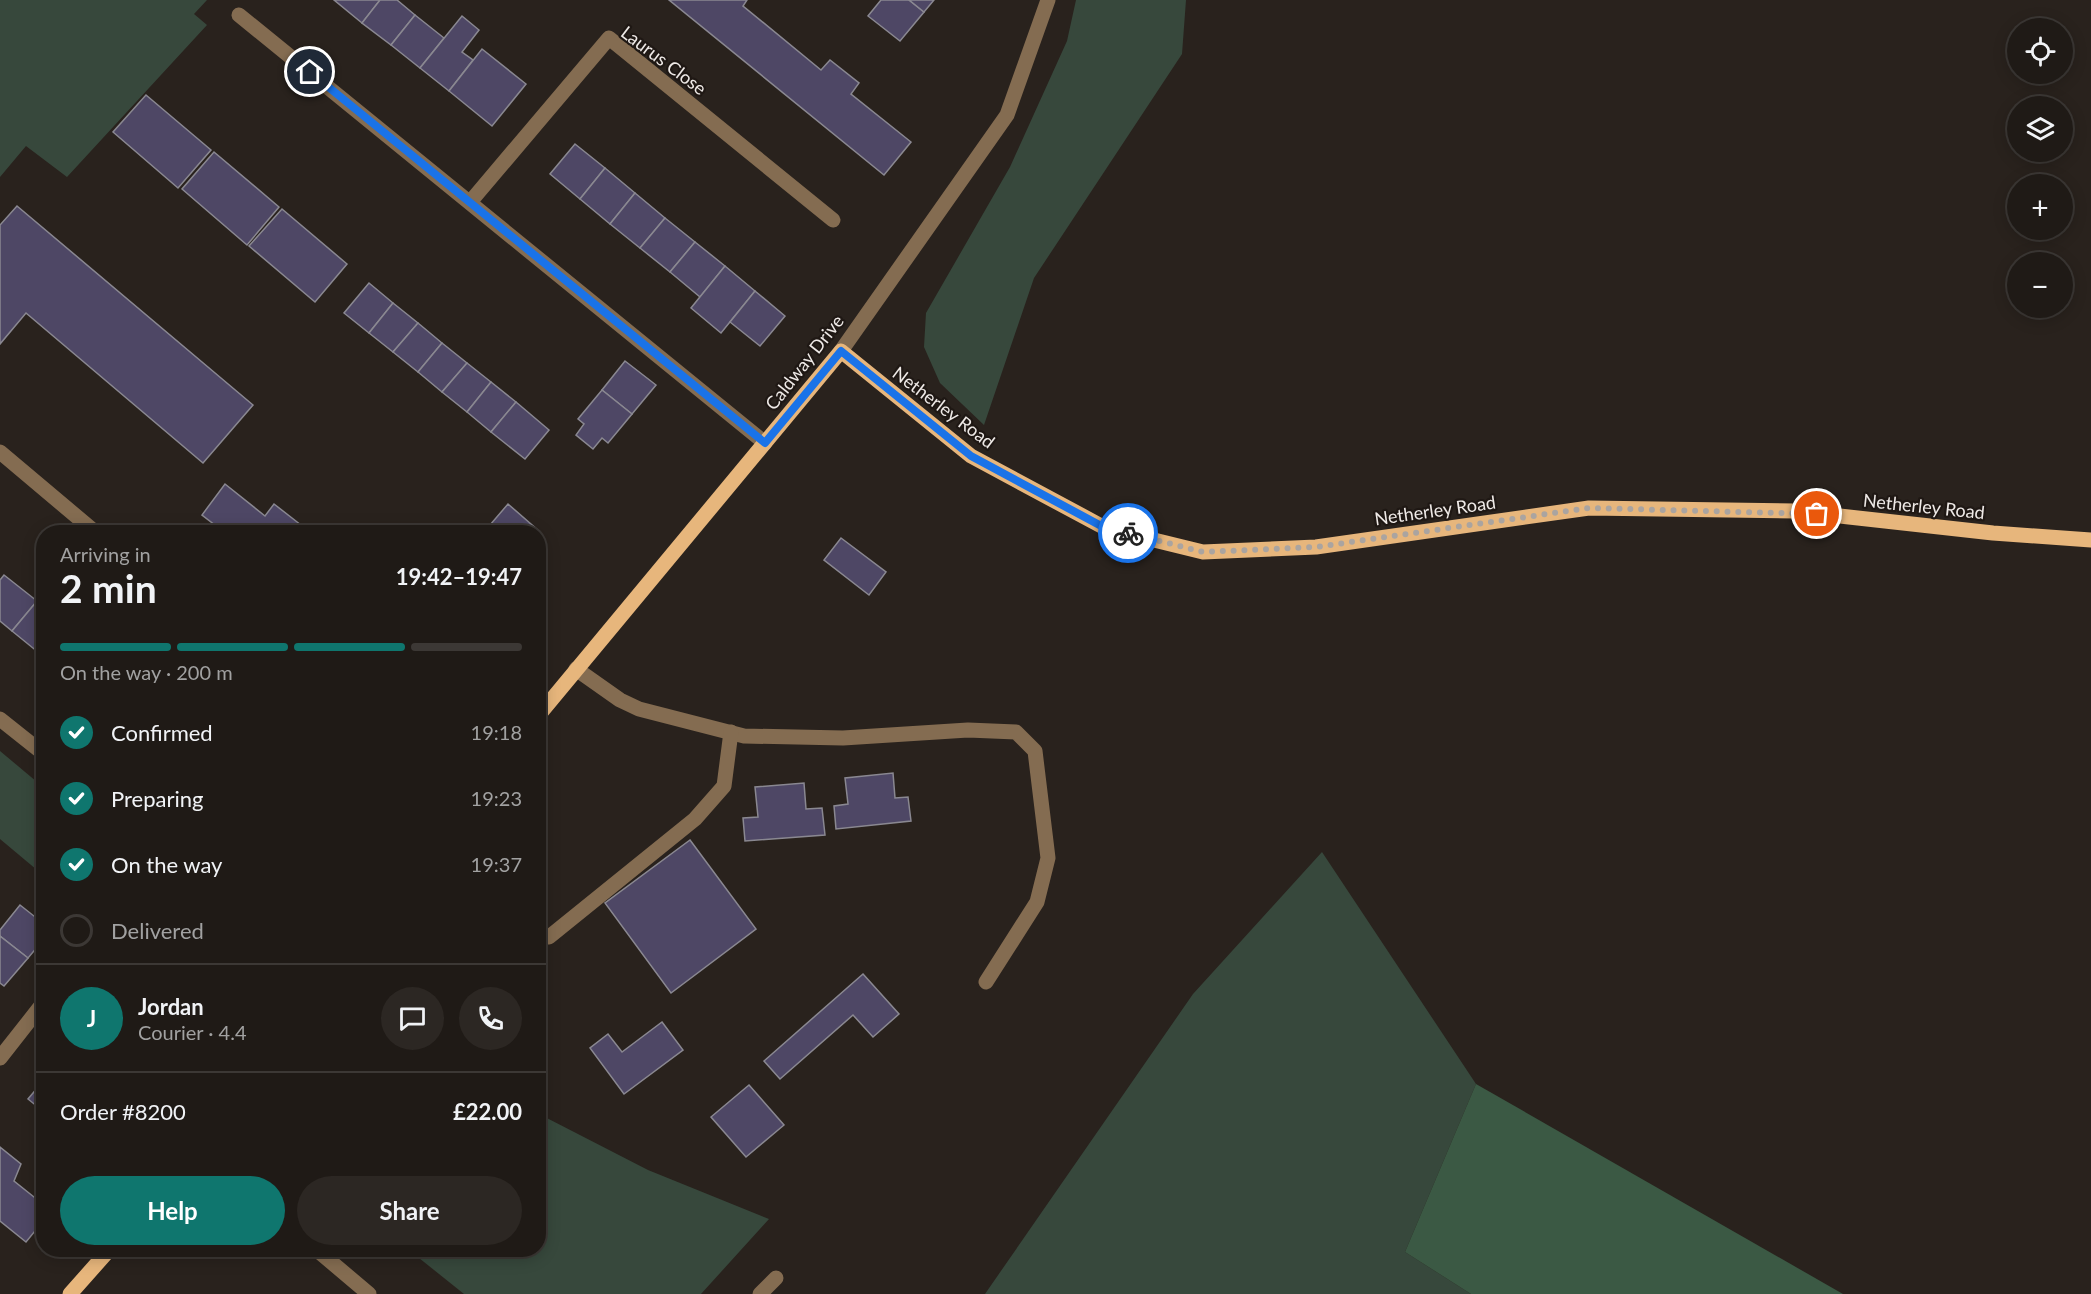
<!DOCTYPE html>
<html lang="en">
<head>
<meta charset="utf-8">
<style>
  body { margin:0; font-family:Lato,sans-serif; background:#2c2723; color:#f1f3f6; height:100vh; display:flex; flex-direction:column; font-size:22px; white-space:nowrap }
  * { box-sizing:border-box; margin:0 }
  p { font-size:20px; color:#a1a1a1 }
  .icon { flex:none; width:33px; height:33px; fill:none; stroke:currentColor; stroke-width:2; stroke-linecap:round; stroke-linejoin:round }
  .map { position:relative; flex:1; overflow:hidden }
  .drawer { position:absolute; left:36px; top:525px; width:510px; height:732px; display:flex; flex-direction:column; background:#1f1a16; border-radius:24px; box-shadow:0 3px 15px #0003,0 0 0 2px #3c3835 }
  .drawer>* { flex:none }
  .controls { position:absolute; left:2007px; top:18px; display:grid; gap:12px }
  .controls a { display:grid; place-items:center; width:66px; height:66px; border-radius:50%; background:#1f1a16; box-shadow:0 3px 15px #0003,0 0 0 2px #3c3835; font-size:30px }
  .pin { position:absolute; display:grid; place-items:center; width:51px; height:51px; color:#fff; margin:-26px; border:3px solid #fff; border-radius:50%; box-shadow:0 2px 6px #0007 }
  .courier { position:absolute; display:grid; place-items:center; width:60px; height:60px; margin:-30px; border:4px solid #1a73e8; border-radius:50%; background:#fff; color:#222; box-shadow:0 2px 8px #0007 }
  .overview em { font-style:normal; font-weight:700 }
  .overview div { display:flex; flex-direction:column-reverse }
  .overview { display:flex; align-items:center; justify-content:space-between; height:102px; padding:0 24px }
  h1 { font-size:39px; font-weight:700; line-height:45px }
  .bar { display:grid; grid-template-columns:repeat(4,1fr); gap:9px 6px; align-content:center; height:72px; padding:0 24px }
  .bar i { height:8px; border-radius:4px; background:#3c3835 }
  .bar .current { background:#0f766e }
  .bar p { grid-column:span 4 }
  .line { display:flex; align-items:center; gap:15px; padding:0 24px; border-top:2px solid #3c3835 }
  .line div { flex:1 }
  .round { display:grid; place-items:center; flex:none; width:63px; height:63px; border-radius:32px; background:#2c2723 }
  ol { padding:0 24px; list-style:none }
  li { display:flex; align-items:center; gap:18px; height:66px }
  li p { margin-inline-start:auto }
  li .icon { padding:6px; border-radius:50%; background:#0f766e; color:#fff; stroke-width:4 }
  li:last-child { color:#a1a1a1 }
  li i { width:33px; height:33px; border:3px solid #3c3835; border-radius:50% }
  .action { display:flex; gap:12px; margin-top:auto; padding:12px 24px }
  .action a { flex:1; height:69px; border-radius:36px; background:#0f766e; color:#fff; font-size:24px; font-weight:700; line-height:69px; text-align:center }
  .action a+a { background:#2c2723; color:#f1f3f6 }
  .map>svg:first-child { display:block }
  .green { fill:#37483c }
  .forest { fill:#3b5944 }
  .building { fill:#4e4765; stroke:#8a8891; stroke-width:1.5 }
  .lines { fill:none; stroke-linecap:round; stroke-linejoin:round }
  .minor { stroke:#846c51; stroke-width:15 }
  .major { stroke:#e7b67c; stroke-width:15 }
  .done { stroke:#aaa4a0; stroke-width:6; stroke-dasharray:0 10.8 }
  .route { stroke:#1a73e8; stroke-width:8 }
  .labels { text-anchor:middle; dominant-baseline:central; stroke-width:4.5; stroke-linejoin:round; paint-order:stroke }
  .street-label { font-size:18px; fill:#efeae7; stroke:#1f1814 }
</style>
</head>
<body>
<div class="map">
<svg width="2091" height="1294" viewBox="0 0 2091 1294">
  <rect width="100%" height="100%" fill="#29221d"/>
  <g class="green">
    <path d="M 0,0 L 207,0 L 194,14 L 207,25 L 67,177 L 26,146 L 0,177 Z"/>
    <path d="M 1076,0 L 1186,0 L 1182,54 L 1034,278 L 984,425 L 940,383 L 924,347 L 926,313 L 1010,167 L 1067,41 Z"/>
    <path d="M 0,751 L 43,787 L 43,875 L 0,839 Z"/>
    <path d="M 1322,852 L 1476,1084 L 1405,1252 L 1471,1294 L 985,1294 L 1193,994 Z"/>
    <path d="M 539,1114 L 648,1170 L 769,1219 L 701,1294 L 464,1294 L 409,1250 L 538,1250 Z"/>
  </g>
  <path class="forest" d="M 1476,1084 L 1843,1294 L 1471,1294 L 1405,1252 Z"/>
  <g class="building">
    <path d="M 334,0 L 380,0 L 362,23 Z"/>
    <path d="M 380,0 L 397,0 L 415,15 L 391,45 L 362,23 Z"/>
    <path d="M 669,0 L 747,0 L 743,6 L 821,70 L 830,60 L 859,83 L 851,94 L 911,142 L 884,175 Z"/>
    <path d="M 881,0 L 909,0 L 924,12 L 900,41 L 868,16 Z"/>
    <path d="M 909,0 L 934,0 L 924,12 Z"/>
    <path d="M 415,15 L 444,38 L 420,68 L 391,45 Z"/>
    <path d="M 462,16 L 479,30 L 462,52 L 473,60 L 449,91 L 420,68 Z"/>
    <path d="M 482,49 L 526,84 L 492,126 L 449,91 Z"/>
    <path d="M 146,95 L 211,150 L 178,188 L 113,132 Z"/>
    <path d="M 575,144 L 605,168 L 580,199 L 550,174 Z"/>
    <path d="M 214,152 L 279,207 L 247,245 L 182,189 Z"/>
    <path d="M 605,168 L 635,193 L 610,224 L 580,199 Z"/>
    <path d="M 635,193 L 665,218 L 640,248 L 610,224 Z"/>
    <path d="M 17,206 L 253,405 L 203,463 L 26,313 L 0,344 L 0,225 Z"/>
    <path d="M 282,209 L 347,264 L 315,302 L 249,246 Z"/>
    <path d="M 665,218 L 695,242 L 670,272 L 640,248 Z"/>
    <path d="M 695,242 L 725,266 L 700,297 L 670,272 Z"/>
    <path d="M 725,266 L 755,291 L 721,333 L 691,308 Z"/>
    <path d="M 369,283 L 393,303 L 369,333 L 344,313 Z"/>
    <path d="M 755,291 L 785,316 L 760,346 L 730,322 Z"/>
    <path d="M 393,303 L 418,323 L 393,352 L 369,333 Z"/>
    <path d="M 418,323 L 442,343 L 418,372 L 393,352 Z"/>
    <path d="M 442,343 L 467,363 L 442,392 L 418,372 Z"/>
    <path d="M 625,361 L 656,385 L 632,414 L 602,390 Z"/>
    <path d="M 467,363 L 491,382 L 467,412 L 442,392 Z"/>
    <path d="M 491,382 L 516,402 L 491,432 L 467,412 Z"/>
    <path d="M 602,390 L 632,414 L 608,443 L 602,438 L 593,449 L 576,435 L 584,424 L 578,419 Z"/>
    <path d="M 516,402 L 549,430 L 525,459 L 491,432 Z"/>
    <path d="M 225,484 L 265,516 L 274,504 L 301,525 L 295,532 L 224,532 L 202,515 Z"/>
    <path d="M 508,504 L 539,531 L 538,532 L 484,532 Z"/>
    <path d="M 841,538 L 886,572 L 869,595 L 824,560 Z"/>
    <path d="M 4,575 L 37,601 L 12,631 L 0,621 L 0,580 Z"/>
    <path d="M 37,601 L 44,607 L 44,657 L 12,631 Z"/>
    <path d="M 893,773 L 895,798 L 908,797 L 911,821 L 836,829 L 834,806 L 848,804 L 845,778 Z"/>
    <path d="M 804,783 L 806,809 L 822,808 L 825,835 L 745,841 L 743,818 L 758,817 L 755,787 Z"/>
    <path d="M 690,840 L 756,929 L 671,993 L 605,903 Z"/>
    <path d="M 20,905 L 44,924 L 44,939 L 28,958 L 0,936 L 0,930 Z"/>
    <path d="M 0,936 L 28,958 L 4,986 L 0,983 Z"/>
    <path d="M 863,974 L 899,1014 L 873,1037 L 853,1015 L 780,1079 L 764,1061 Z"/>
    <path d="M 662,1022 L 683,1050 L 624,1094 L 590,1048 L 608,1034 L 622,1052 Z"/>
    <path d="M 44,1080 L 44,1112 L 28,1099 Z"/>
    <path d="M 749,1085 L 784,1125 L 746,1157 L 711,1117 Z"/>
    <path d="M 0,1147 L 21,1164 L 14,1181 L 44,1205 L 44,1220 L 26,1242 L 0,1221 Z"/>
  </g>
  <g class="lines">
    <g class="minor">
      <path d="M 239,15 L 765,443"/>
      <path d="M 471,201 L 609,38 L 833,220"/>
      <path d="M 841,351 L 1007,115 L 1048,0"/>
      <path d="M 0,452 L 95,532"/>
      <path d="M 576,669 L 620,700 L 639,709 L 744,736 L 843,738 L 968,730 L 1016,732 L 1035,751 L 1048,858 L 1037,902 L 986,982"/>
      <path d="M 0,719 L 44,754"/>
      <path d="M 549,937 L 695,819 L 724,786 L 731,732"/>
      <path d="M 0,1058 L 44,1002"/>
      <path d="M 317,1250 L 369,1294"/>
      <path d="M 760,1294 L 776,1278"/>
    </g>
    <g class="major">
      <path d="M 538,716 L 841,351 L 971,456 L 1105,528 L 1203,552 L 1316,547 L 1589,508 L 1795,511 L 1993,533 L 2091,540"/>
      <path d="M 70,1294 L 109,1250"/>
    </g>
  </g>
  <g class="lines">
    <path class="done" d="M 1128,533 L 1203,552 L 1316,547 L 1589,508 L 1817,514"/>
    <path class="route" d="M 310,72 L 765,443 L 841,351 L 971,456 L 1105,528 L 1128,533"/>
  </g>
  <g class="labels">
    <g class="street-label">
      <text transform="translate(664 60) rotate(37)">Laurus Close</text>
      <text transform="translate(804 362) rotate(-52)">Caldway Drive</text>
      <text transform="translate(944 407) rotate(37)">Netherley Road</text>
      <text transform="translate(1924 506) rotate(6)">Netherley Road</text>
      <text transform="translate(1435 510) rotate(-8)">Netherley Road</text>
    </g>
  </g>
</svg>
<div class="controls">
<a><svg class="icon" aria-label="locate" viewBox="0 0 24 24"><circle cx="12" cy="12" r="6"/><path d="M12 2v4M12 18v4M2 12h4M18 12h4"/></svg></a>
<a><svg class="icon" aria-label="layers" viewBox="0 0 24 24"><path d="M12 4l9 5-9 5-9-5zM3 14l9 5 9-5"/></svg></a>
<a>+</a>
<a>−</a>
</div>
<div class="pin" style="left:1817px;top:514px;background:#ea580c"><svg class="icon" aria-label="bag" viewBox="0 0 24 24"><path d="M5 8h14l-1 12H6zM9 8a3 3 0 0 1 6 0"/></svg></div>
<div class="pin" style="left:310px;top:72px;background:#1f2937"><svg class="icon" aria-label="home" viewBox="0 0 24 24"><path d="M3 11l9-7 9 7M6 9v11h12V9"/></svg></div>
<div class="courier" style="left:1128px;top:533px"><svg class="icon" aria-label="bike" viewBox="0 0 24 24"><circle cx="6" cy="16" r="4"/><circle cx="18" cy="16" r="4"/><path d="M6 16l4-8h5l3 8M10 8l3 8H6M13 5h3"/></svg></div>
<section class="drawer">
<div class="overview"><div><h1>2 min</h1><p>Arriving in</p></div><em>19:42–19:47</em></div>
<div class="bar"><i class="current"></i><i class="current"></i><i class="current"></i><i></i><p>On the way · 200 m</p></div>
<ol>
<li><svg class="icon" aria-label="check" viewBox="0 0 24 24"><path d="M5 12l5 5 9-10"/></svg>Confirmed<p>19:18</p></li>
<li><svg class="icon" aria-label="check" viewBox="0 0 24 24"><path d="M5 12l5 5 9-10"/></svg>Preparing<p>19:23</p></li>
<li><svg class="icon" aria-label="check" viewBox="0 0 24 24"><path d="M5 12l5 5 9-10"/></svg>On the way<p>19:37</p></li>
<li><i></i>Delivered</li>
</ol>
<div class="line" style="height:108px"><b class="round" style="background:#0f766e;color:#fff">J</b><div><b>Jordan</b><p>Courier · 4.4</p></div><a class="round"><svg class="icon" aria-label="chat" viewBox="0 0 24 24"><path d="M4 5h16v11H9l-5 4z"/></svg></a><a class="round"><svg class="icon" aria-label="phone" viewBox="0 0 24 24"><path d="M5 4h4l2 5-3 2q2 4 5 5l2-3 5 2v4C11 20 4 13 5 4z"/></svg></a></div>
<div class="line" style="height:78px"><div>Order #8200</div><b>£22.00</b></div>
<div class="action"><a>Help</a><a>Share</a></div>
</section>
</div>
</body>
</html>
